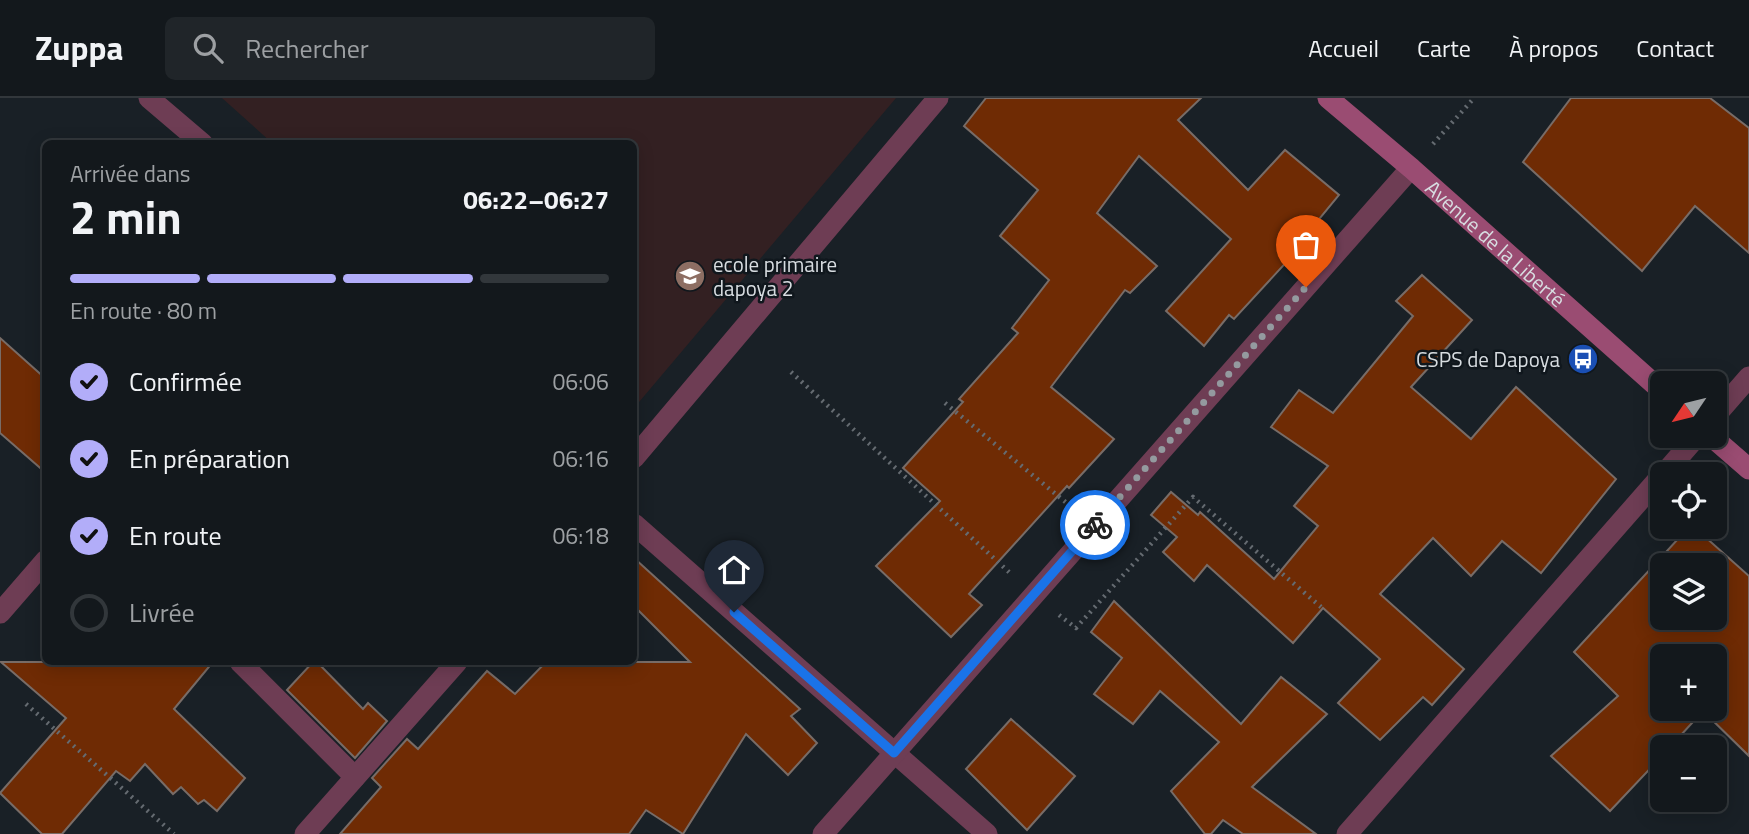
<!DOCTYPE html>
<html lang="fr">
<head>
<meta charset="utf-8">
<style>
  body { margin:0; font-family:"Titillium Web",sans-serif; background:#202529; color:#f1f3f6; height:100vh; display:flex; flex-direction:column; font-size:26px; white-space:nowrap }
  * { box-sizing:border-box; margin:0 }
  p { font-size:23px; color:#9da0a3 }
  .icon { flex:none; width:38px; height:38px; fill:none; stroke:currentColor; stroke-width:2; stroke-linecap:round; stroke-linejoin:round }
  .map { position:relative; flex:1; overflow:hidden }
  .sheet { position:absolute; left:42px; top:42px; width:595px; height:525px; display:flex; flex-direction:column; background:#13181c; border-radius:10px; box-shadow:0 4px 18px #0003,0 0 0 2px #32373b }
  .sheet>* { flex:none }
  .needle { width:46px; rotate:235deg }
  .tools { position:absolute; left:1650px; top:273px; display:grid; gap:14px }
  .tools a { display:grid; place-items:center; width:77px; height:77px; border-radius:10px; background:#13181c; box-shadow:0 4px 18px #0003,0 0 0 2px #32373b; font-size:35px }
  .pin { position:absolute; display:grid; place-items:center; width:60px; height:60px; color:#fff; margin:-72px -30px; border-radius:50% 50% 50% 0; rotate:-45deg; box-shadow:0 0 7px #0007 }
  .pin .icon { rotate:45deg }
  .courier { position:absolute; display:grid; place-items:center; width:70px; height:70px; margin:-35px; border:5px solid #1a73e8; border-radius:50%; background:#fff; color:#222; box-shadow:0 2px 9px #0007 }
  .summary em { font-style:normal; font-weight:700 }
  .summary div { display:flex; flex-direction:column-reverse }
  .summary { display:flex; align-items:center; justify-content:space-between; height:119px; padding:0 28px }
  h1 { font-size:46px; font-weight:700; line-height:52px }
  .bar { display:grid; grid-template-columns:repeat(4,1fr); gap:10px 7px; align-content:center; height:84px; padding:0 28px }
  .bar i { height:9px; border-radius:5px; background:#32373b }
  .bar .active { background:#b2adf9 }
  .bar p { grid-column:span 4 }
  ol { padding:0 28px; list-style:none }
  li { display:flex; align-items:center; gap:21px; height:77px }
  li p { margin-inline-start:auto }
  li .icon { padding:7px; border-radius:50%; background:#b2adf9; color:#111; stroke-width:4 }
  li:last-child { color:#9da0a3 }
  li i { width:38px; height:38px; border:4px solid #32373b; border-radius:50% }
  header { display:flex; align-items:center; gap:42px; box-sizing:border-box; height:98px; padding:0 35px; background:#13181c; border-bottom:2px solid #32373b }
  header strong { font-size:33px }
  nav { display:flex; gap:38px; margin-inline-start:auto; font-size:24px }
  .search { width:490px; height:63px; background:#202529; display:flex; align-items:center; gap:18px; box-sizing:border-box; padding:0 24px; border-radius:10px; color:#9da0a3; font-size:26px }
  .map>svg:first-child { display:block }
  .education { fill:#332022 }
  .building { fill:#6f2b04; stroke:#786c67; stroke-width:2; fill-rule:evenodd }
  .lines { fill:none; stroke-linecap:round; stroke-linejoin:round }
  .path { stroke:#656b71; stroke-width:4.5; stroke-dasharray:2 5; stroke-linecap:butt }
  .street { stroke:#6e3d54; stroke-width:21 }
  .secondary { stroke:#9a4c72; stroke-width:21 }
  .done { stroke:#949a9f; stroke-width:7; stroke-dasharray:0 12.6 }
  .route { stroke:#1a73e8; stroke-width:9 }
  .labels { text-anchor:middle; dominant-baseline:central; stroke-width:5; stroke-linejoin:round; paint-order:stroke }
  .street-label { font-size:21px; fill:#d7dce0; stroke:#10171d }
  .poi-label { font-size:21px; fill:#d7dce0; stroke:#10171d; text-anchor:start }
</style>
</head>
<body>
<header>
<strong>Zuppa</strong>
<div class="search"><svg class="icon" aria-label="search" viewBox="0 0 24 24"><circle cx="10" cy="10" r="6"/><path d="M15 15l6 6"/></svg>Rechercher</div>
<nav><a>Accueil</a><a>Carte</a><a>À propos</a><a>Contact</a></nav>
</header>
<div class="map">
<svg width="1749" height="736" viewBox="0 0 1749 736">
  <rect width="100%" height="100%" fill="#192026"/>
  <path class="education" d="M 222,0 L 896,0 L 634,310 L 634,46 L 272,45 Z"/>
  <g class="building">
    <path d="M 986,0 L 1201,0 L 1178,22 L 1248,92 L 1285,52 L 1339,97 L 1301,143 L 1303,146 L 1234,221 L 1229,217 L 1204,248 L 1166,213 L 1231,141 L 1139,58 L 1097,115 L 1157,168 L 1130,195 L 1125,192 L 1051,289 L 1114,341 L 1069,390 L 1067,388 L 969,496 L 982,507 L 951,539 L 876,468 L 940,403 L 903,370 L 963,304 L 959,301 L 1018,235 L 1012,230 L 1049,182 L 1000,138 L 1038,92 L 964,28 Z"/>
    <path d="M 1571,0 L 1710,0 L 1749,30 L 1749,155 L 1695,108 L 1642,173 L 1523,64 Z"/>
    <path d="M 1422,177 L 1472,222 L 1411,289 L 1471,341 L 1516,289 L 1616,381 L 1541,475 L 1502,443 L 1471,478 L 1433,440 L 1380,496 L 1464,571 L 1432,607 L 1423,599 L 1380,642 L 1338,605 L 1380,561 L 1323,510 L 1293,545 L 1207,467 L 1194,483 L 1163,454 L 1177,439 L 1151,417 L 1171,394 L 1198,417 L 1200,414 L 1274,481 L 1318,428 L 1294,408 L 1328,368 L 1271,329 L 1299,292 L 1333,315 L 1413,218 L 1396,203 Z"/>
    <path d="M 0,240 L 46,281 L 46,375 L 0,335 Z"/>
    <path d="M 1689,429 L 1694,429 L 1749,478 L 1749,658 L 1703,613 L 1670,649 L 1662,649 L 1662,658 L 1610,713 L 1551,658 L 1618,598 L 1574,554 ZM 1662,467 L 1715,467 L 1715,520 L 1662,520 ZM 1662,558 L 1715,558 L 1715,611 L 1662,611 Z"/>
    <path d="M 634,460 L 800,611 L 791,618 L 817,645 L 788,677 L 746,636 L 683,736 L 646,712 L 629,736 L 340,736 L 381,689 L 372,680 L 407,641 L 418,651 L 487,573 L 515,596 L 546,564 L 690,564 L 634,508 Z"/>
    <path d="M 1114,503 L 1241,626 L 1281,579 L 1327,616 L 1252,689 L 1316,736 L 1243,736 L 1223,722 L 1211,736 L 1205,736 L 1171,693 L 1219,644 L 1160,593 L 1133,626 L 1094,596 L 1122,560 L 1091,534 Z"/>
    <path d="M 1,564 L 213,564 L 174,611 L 245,680 L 217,713 L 204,702 L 198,706 L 181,689 L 173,696 L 145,666 L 130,683 L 116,673 L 62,736 L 42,736 L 0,695 L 66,620 Z"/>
    <path d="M 313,564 L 317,564 L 363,611 L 368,605 L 387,623 L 355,660 L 287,592 Z"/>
    <path d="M 1011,621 L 1075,678 L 1027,732 L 966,671 Z"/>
  </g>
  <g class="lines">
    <g class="path">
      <path d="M 1433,46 L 1474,0"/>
      <path d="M 791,274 L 1010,475"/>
      <path d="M 945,305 L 1069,407"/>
      <path d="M 1059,517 L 1076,530 L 1193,399 L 1321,509"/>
      <path d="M 26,606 L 174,736"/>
    </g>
    <g class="street">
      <path d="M 149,0 L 203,46"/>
      <path d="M 1715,318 L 1749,279"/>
      <path d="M 634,360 L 938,0"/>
      <path d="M 1664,376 L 1697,338"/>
      <path d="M 634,426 L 987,736"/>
      <path d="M 0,515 L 46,462"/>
      <path d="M 240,564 L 355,679"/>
      <path d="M 305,736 L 457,564"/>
      <path d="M 823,736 L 1411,70"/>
      <path d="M 1347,736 L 1662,377"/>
    </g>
    <g class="secondary">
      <path id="s1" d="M 1328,0 L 1411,70 L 1662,293"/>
      <path d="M 1711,338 L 1749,371"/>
    </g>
  </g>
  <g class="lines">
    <path class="done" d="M 1095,427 L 1306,189"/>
    <path class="route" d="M 734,514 L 894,655 L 1095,427"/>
  </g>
  <defs>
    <g id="school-disc" transform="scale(1.575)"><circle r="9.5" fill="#8d6e63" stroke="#10171d"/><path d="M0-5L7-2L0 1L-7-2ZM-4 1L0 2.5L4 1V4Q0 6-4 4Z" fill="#fff"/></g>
    <g id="bus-disc" transform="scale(1.575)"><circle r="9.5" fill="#1a4fb4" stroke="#10171d"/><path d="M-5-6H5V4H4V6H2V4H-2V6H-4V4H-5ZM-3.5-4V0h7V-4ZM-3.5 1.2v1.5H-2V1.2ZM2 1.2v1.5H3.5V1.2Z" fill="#fff"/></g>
  </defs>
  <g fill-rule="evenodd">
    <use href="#school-disc" x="690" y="178"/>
    <use href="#bus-disc" x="1583" y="261"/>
  </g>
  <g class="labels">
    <g class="street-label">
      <text stroke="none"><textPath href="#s1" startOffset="222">Avenue de la Liberté</textPath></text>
    </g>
    <g class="poi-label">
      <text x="713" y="166">ecole primaire<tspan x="713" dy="24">dapoya 2</tspan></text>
      <text x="1560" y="261" text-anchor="end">CSPS de Dapoya</text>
    </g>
  </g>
</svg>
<div class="tools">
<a><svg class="needle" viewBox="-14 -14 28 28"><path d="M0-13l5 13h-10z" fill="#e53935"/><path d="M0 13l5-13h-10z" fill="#9da0a3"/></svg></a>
<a><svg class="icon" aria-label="locate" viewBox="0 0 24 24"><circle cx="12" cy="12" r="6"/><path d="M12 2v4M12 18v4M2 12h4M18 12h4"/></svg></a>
<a><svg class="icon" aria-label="layers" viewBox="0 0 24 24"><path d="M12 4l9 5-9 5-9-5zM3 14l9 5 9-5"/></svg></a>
<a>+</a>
<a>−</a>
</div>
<div class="pin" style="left:1306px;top:189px;background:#ea580c"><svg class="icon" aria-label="bag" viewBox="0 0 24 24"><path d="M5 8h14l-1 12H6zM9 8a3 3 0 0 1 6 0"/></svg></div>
<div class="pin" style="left:734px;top:514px;background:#1f2937"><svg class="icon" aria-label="home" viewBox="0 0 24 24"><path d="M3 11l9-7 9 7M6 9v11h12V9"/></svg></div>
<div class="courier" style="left:1095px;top:427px"><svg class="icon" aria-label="bike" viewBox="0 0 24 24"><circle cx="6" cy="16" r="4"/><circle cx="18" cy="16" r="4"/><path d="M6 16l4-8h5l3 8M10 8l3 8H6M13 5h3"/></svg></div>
<section class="sheet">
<div class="summary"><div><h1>2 min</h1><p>Arrivée dans</p></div><em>06:22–06:27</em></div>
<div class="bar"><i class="active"></i><i class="active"></i><i class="active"></i><i></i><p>En route · 80 m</p></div>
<ol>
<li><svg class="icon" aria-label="check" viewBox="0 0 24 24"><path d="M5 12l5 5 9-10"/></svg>Confirmée<p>06:06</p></li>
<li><svg class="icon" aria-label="check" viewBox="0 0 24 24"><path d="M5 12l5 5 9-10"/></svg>En préparation<p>06:16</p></li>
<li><svg class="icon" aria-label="check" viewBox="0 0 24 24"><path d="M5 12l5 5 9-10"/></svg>En route<p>06:18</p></li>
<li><i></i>Livrée</li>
</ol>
</section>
</div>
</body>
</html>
